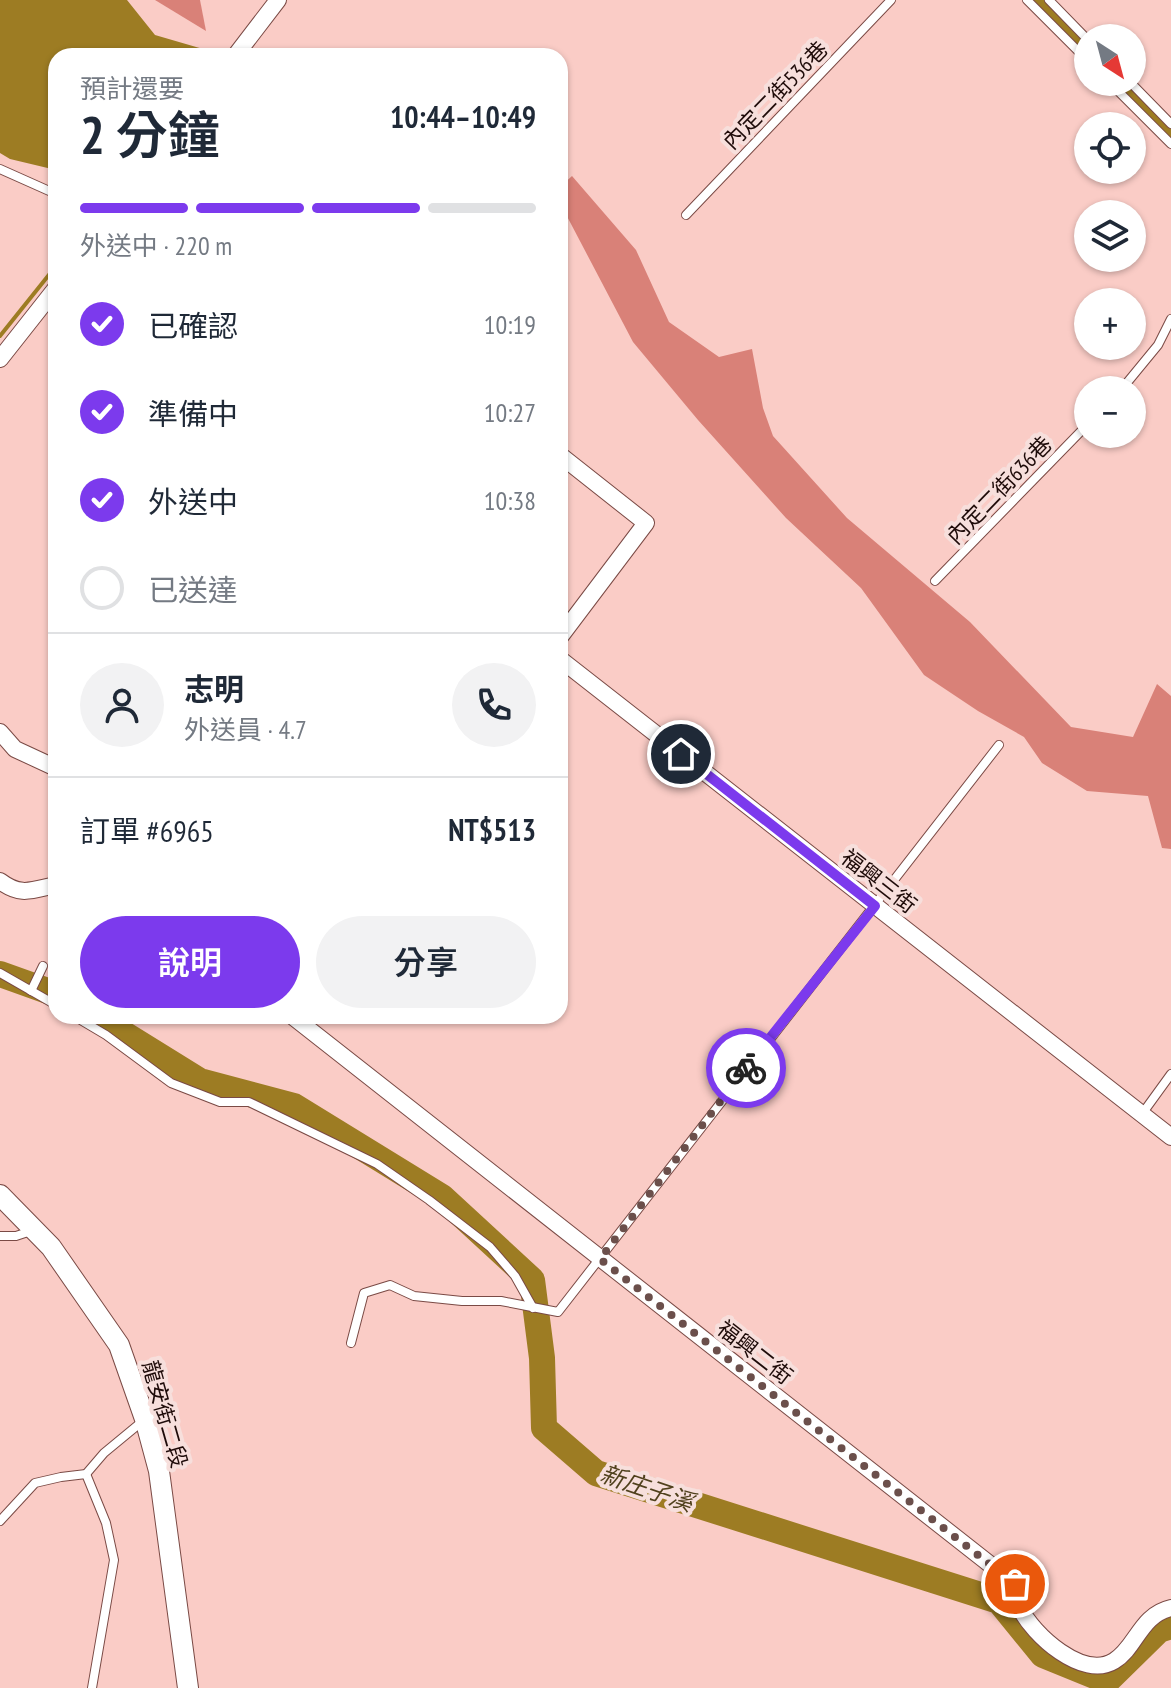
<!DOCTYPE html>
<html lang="zh-TW">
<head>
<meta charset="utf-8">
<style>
  body { margin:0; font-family:"PT Sans Narrow","Noto Sans TC",sans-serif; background:#f2f2f3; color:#1f2937; height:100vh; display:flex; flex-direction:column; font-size:30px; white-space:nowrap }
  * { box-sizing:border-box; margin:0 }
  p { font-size:26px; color:#747a83 }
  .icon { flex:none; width:44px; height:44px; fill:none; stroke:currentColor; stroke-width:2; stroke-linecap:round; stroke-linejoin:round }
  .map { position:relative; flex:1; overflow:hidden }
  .details { position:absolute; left:48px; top:48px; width:520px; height:976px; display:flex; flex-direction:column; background:#fff; border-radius:24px; box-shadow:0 2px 6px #0004 }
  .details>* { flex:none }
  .needle { width:52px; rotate:144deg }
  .controls { position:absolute; left:1074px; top:24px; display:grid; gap:16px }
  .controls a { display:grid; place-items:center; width:72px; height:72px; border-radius:50%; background:#fff; box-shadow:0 2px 6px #0004; font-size:40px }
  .pin { position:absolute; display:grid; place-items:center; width:68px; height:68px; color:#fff; margin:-34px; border:4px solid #fff; border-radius:50%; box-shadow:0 2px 8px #0007 }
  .courier { position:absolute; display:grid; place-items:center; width:80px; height:80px; margin:-40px; border:6px solid #7c3aed; border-radius:50%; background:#fff; color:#222; box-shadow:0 2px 10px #0007 }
  .summary em { font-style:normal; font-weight:600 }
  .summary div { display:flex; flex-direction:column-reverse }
  .summary { display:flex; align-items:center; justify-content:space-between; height:136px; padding:0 32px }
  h1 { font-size:52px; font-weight:600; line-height:60px }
  .bar { display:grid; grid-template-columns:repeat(4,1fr); gap:12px 8px; align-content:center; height:96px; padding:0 32px }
  .bar i { height:10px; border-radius:6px; background:#e0e1e3 }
  .bar .selected { background:#7c3aed }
  .bar p { grid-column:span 4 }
  .line { display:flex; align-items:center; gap:20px; padding:0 32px; border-top:2px solid #e0e1e3 }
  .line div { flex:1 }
  .round { display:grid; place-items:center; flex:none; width:84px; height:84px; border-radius:42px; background:#f2f2f3 }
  ol { padding:0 32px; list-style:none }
  li { display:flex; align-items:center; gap:24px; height:88px }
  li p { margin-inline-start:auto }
  li .icon { padding:8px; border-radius:50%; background:#7c3aed; color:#fff; stroke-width:4 }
  li:last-child { color:#747a83 }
  li i { width:44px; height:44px; border:4px solid #e0e1e3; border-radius:50% }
  .primary-button { display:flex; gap:16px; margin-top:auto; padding:16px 32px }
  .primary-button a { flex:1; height:92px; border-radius:48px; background:#7c3aed; color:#fff; font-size:32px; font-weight:600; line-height:92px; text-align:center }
  .primary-button a+a { background:#f2f2f3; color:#1f2937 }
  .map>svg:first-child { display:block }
  .forest { fill:#d98178 }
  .water { fill:#9d7c23 }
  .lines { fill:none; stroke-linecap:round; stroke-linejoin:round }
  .stream { stroke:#9d7c23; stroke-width:4 }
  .canal { stroke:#9d7c23; stroke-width:14 }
  .river { stroke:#9d7c23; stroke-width:26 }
  .service-casing { stroke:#7a4a45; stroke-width:10 }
  .minor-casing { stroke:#7a4a45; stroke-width:18 }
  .tertiary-casing { stroke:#7a4a45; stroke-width:22 }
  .service { stroke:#fff; stroke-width:8 }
  .minor { stroke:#fff; stroke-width:16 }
  .tertiary { stroke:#fff; stroke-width:20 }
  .done { stroke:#6b4f4b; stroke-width:8; stroke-dasharray:0 14.4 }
  .route { stroke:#7c3aed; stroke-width:10 }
  .labels { text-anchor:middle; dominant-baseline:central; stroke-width:8; stroke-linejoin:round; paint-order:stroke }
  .street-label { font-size:22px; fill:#1e0b09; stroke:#f7dfdc }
  .water-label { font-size:24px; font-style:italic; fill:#50411d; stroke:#f7dfdc }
</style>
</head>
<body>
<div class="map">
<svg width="1171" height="1688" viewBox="0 0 1171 1688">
  <rect width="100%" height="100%" fill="#faccc6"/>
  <g class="forest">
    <path d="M 155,0 L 200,0 L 206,31 Z"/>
    <path d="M 572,176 L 636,250 L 669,322 L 719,357 L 752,349 L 763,408 L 773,436 L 847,518 L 970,622 L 1071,727 L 1133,737 L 1157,684 L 1171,696 L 1171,849 L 1162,848 L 1148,796 L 1087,791 L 1042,763 L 1024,737 L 978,711 L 924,675 L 861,588 L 786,518 L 698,420 L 633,342 L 560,203 L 560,187 Z"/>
  </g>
  <path class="water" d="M 0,0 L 127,0 L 155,35 L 203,49 L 198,56 L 56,56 L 56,170 L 10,159 L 0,153 Z"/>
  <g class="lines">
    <path class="stream" d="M 0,336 L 56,266"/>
    <g class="canal">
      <path d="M 1034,0 L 1088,54"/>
      <path d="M 1116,82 L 1171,137"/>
    </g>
    <g class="river">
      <path d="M 0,974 L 56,994"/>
      <path d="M 95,1016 L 200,1081 L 294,1106 L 442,1197 L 532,1280 L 542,1358 L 544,1428 L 596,1473 L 999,1601 L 1043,1655 L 1107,1681 L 1159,1630 L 1171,1626"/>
    </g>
    <g class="service-casing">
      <g id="service">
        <path d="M 1027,0 L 1088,61"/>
        <path d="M 1049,0 L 1088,40"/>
        <path d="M 1109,82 L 1171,144"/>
        <path d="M 1130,82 L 1171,124"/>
        <path d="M 0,169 L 56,194"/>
        <path d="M 686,215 L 891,0"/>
        <path d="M 1121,390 L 1158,345 L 1171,319"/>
        <path d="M 935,581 L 1088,424"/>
        <path d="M 0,973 L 56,1005"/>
        <path d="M 31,991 L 43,966"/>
        <path d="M 74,1016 L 106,1035 L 171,1083 L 220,1102 L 249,1102 L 377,1164 L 429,1200 L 490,1247 L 515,1276 L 533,1308"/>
        <path d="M 1142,1114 L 1171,1074"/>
        <path d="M 0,1236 L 16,1236 L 34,1230"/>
        <path d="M 351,1343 L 364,1293 L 390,1285 L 414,1296 L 462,1301 L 501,1301 L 558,1312 L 999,745"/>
        <path d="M 86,1474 L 106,1523 L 114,1560 L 92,1688"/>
        <path d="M 0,1521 L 35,1483 L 61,1477 L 86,1474 L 104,1453 L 144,1420"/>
      </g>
    </g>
    <g class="minor-casing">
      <g id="minor">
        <path d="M 235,56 L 278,0"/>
        <path d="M 0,359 L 56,288"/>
        <path d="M 560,455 L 646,523 L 560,637"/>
        <path d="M 560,659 L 1171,1137"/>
        <path d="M 0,732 L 15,749 L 56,768"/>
        <path d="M 0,881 C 21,897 32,890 56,885"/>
        <path d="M 292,1016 L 1015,1584 C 1017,1592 1017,1601 1020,1608 C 1033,1635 1083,1680 1114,1661 C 1136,1648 1140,1615 1171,1608"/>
      </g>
    </g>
    <g class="tertiary-casing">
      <path id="tertiary" d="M 0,1195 L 51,1247 L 119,1345 L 145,1419 L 159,1471 L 188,1688"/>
    </g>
    <use href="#service" class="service"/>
    <use href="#minor" class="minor"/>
    <use href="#tertiary" class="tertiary"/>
  </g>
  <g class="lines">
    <path class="done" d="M 746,1068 L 600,1259 L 1015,1584"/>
    <path class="route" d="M 681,754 L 875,906 L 746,1068"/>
  </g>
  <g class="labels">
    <g class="street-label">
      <text transform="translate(775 95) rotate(-46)">內定二街536巷</text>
      <text transform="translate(999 490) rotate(-46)">內定二街636巷</text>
      <text transform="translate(879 881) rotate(38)">福興三街</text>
      <text transform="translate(755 1352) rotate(38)">福興二街</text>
      <text transform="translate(165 1414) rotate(74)">龍安街二段</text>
    </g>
    <g class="water-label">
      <text transform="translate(647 1488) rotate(19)">新庄子溪</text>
    </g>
  </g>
</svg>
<div class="controls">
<a><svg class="needle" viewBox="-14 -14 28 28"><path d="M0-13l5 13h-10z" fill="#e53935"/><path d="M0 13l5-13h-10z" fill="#747a83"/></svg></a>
<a><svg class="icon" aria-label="locate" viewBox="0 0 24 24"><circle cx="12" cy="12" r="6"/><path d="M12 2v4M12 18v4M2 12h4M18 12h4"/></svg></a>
<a><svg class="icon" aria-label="layers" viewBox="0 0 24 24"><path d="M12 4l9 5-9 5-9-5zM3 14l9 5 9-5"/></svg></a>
<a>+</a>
<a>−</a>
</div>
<div class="pin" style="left:1015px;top:1584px;background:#ea580c"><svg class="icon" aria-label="bag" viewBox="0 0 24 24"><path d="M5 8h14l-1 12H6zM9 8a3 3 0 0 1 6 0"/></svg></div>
<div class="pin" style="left:681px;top:754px;background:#1f2937"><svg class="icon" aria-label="home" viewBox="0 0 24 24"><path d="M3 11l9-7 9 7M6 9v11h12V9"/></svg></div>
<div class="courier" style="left:746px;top:1068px"><svg class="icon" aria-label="bike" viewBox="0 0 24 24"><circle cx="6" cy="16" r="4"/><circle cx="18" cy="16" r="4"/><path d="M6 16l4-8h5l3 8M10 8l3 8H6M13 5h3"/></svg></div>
<section class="details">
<div class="summary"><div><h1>2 分鐘</h1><p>預計還要</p></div><em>10:44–10:49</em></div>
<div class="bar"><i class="selected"></i><i class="selected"></i><i class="selected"></i><i></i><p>外送中 · 220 m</p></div>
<ol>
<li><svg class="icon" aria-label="check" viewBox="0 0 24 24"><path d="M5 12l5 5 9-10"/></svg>已確認<p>10:19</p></li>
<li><svg class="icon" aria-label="check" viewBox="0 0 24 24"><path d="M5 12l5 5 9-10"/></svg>準備中<p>10:27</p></li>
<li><svg class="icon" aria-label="check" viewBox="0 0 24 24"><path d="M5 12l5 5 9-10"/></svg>外送中<p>10:38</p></li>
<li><i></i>已送達</li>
</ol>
<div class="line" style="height:144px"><a class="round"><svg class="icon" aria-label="person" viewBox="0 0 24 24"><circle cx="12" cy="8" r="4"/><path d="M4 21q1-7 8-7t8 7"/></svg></a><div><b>志明</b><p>外送員 · 4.7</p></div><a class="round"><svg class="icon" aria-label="phone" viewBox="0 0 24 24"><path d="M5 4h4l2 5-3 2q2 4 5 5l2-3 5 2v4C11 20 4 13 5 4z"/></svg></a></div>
<div class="line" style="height:104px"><div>訂單 #6965</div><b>NT$513</b></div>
<div class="primary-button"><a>說明</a><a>分享</a></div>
</section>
</div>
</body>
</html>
